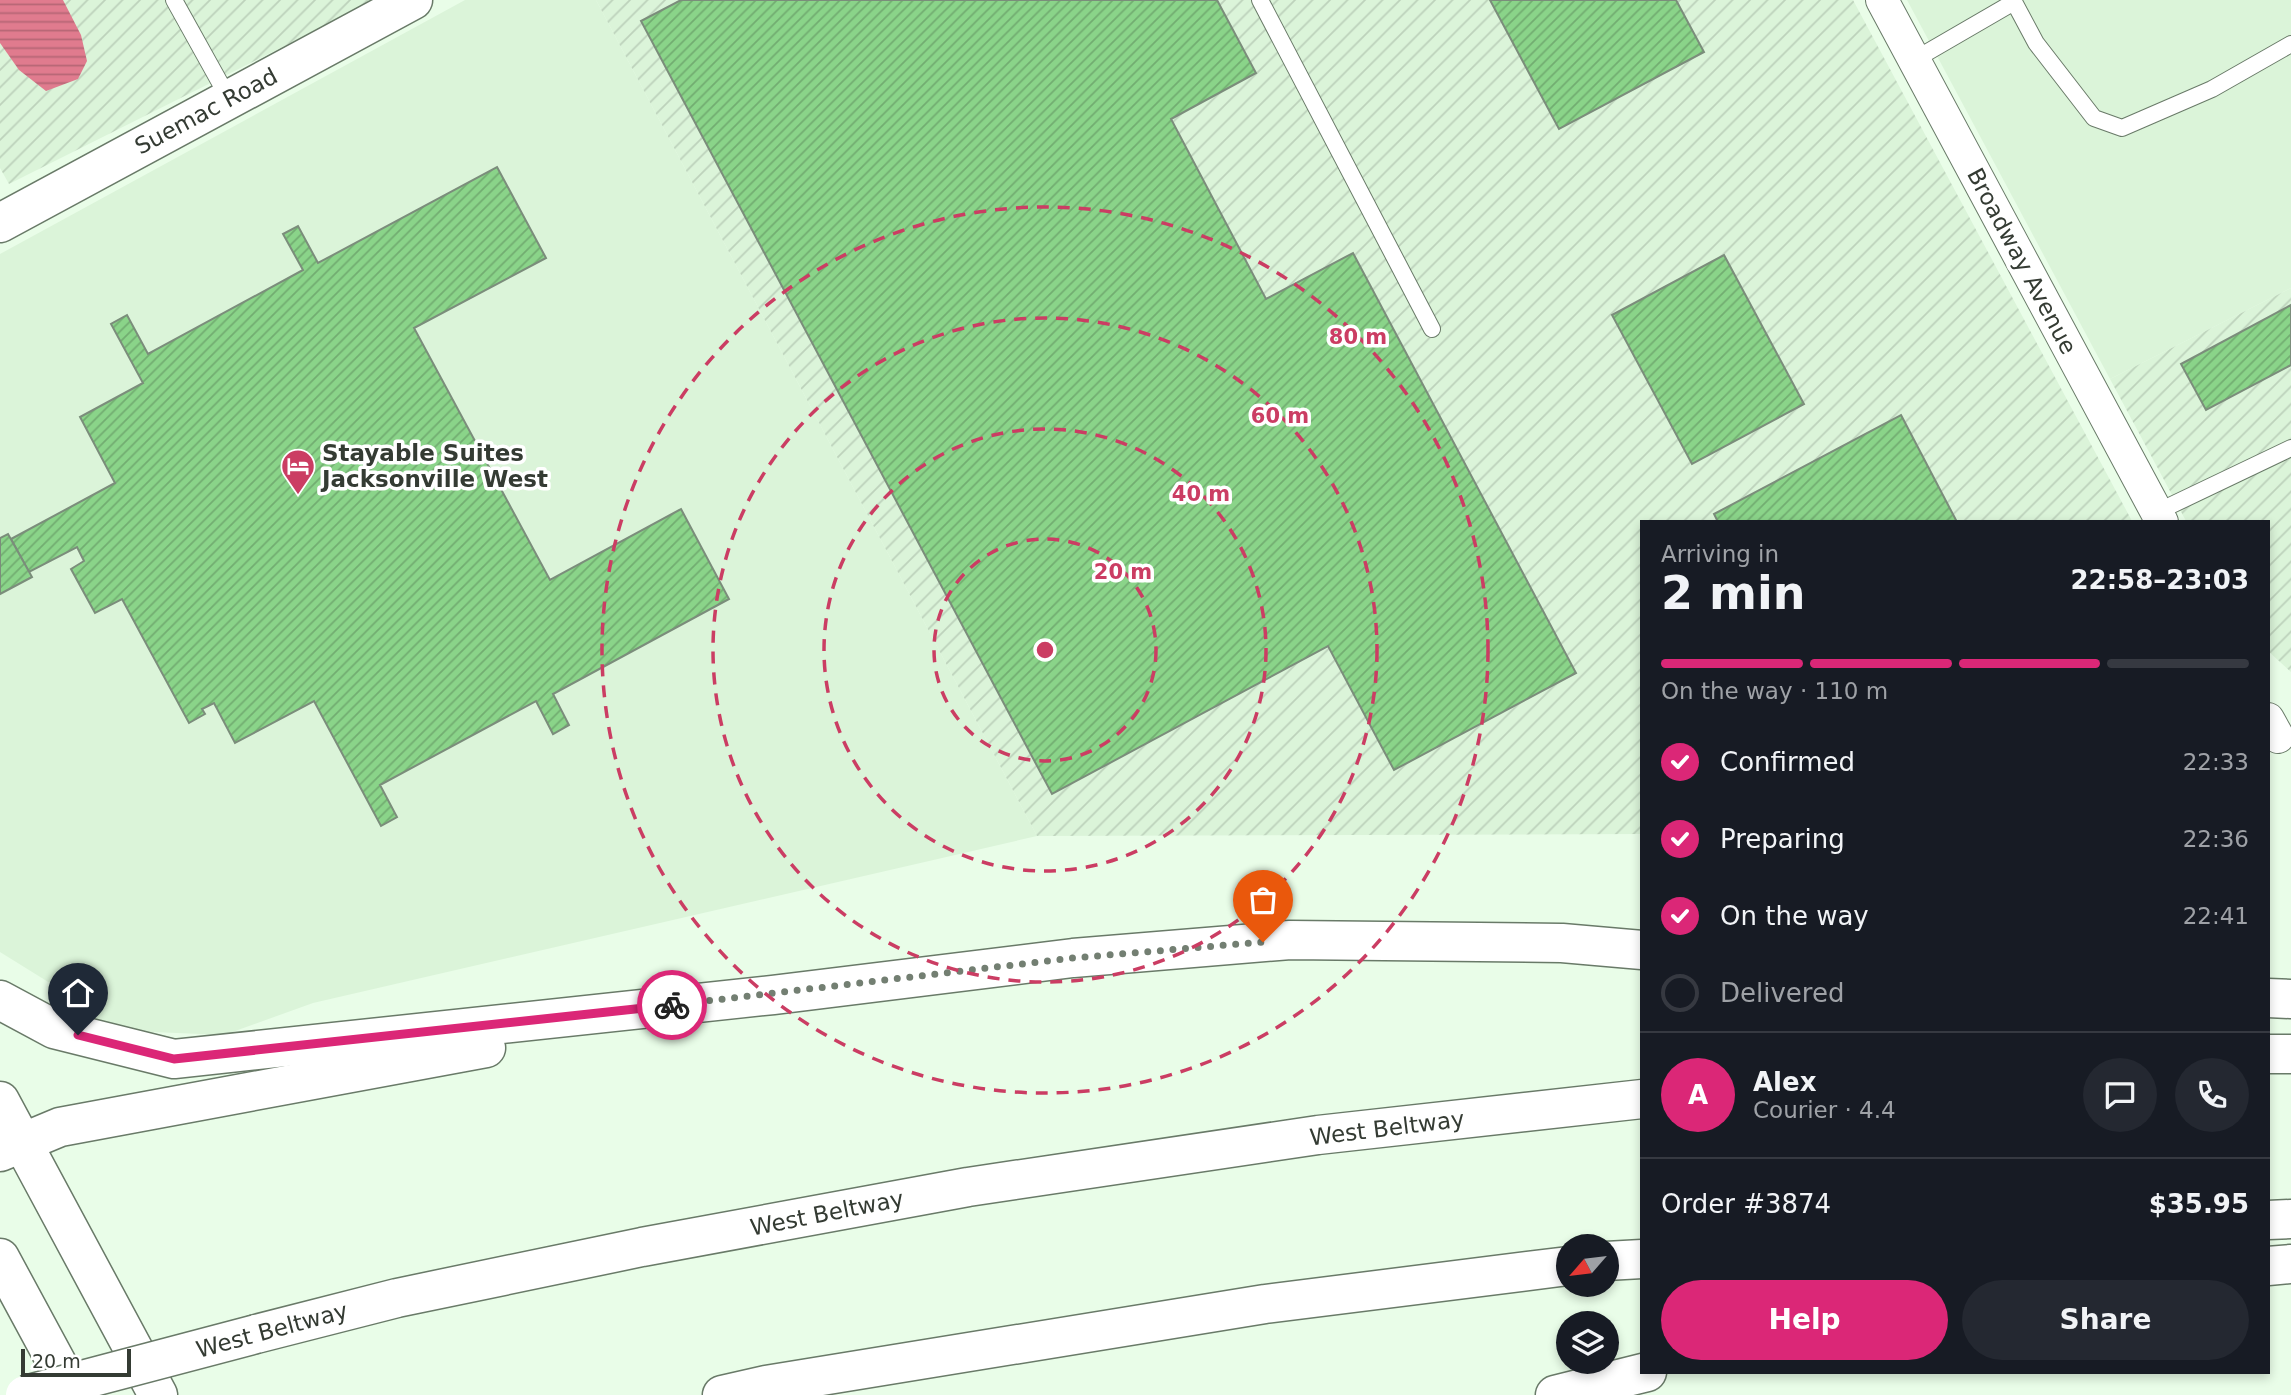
<!DOCTYPE html>
<html lang="en">
<head>
<meta charset="utf-8">
<style>
  body { margin:0; font-family:"DejaVu Sans",sans-serif; background:#242831; color:#f1f3f6; height:100vh; display:flex; flex-direction:column; font-size:26px; white-space:nowrap }
  * { box-sizing:border-box; margin:0 }
  p { font-size:23px; color:#9ea1a6 }
  .icon { flex:none; width:38px; height:38px; fill:none; stroke:currentColor; stroke-width:2; stroke-linecap:round; stroke-linejoin:round }
  .map { position:relative; flex:1; overflow:hidden }
  .sheet { position:absolute; left:1640px; top:520px; width:630px; height:854px; display:flex; flex-direction:column; background:#171b24; border-radius:0px; box-shadow:0 4px 10px #0003 }
  .sheet>* { flex:none }
  .needle { width:46px; rotate:242deg }
  .fabs { position:absolute; left:1556px; top:1234px; display:grid; gap:14px }
  .fabs a { display:grid; place-items:center; width:63px; height:63px; border-radius:50%; background:#171b24; box-shadow:0 4px 10px #0003; font-size:35px }
  .scale { position:absolute; left:21px; bottom:18px; width:110px; box-sizing:border-box; padding-left:7px; border:4px solid #343b33; border-top:0; font-size:19px; line-height:24px; white-space:nowrap; color:#343b33; -webkit-text-stroke:5px #fff; paint-order:stroke }
  .pin { position:absolute; display:grid; place-items:center; width:60px; height:60px; color:#fff; margin:-72px -30px; border-radius:50% 50% 50% 0; rotate:-45deg; box-shadow:0 0 7px #0007 }
  .pin .icon { rotate:45deg }
  .courier { position:absolute; display:grid; place-items:center; width:70px; height:70px; margin:-35px; border:5px solid #db2777; border-radius:50%; background:#fff; color:#222; box-shadow:0 2px 9px #0007 }
  .head em { font-style:normal; font-weight:700 }
  .head div { display:flex; flex-direction:column-reverse }
  .head { display:flex; align-items:center; justify-content:space-between; height:119px; padding:0 21px }
  h1 { font-size:46px; font-weight:700; line-height:52px }
  .bar { display:grid; grid-template-columns:repeat(4,1fr); gap:10px 7px; align-content:center; height:84px; padding:0 21px }
  .bar i { height:9px; border-radius:5px; background:#363941 }
  .bar .active { background:#db2777 }
  .bar p { grid-column:span 4 }
  .line { display:flex; align-items:center; gap:18px; padding:0 21px; border-top:2px solid #363941 }
  .line div { flex:1 }
  .round { display:grid; place-items:center; flex:none; width:74px; height:74px; border-radius:37px; background:#242831 }
  ol { padding:0 21px; list-style:none }
  li { display:flex; align-items:center; gap:21px; height:77px }
  li p { margin-inline-start:auto }
  li .icon { padding:7px; border-radius:50%; background:#db2777; color:#fff; stroke-width:4 }
  li:last-child { color:#9ea1a6 }
  li i { width:38px; height:38px; border:4px solid #363941; border-radius:50% }
  .button { display:flex; gap:14px; margin-top:auto; padding:14px 21px }
  .button a { flex:1; height:80px; border-radius:42px; background:#db2777; color:#fff; font-size:28px; font-weight:700; line-height:80px; text-align:center }
  .button a+a { background:#242831; color:#f1f3f6 }
  .map>svg:first-child { display:block }
  .built { fill:#dbf4d9 }
  .industrial { fill:url(#industrial-furrows) }
  .water { fill:url(#water-rules) }
  .building { fill:url(#building-hatch); stroke:#7b8d7b; stroke-width:2 }
  .lines { fill:none; stroke-linecap:round; stroke-linejoin:round }
  .service-casing { stroke:#697a68; stroke-width:18 }
  .minor-casing { stroke:#697a68; stroke-width:34 }
  .tertiary-casing { stroke:#697a68; stroke-width:41 }
  .secondary-casing { stroke:#697a68; stroke-width:41 }
  .motorway-casing { stroke:#697a68; stroke-width:41 }
  .service { stroke:#fff; stroke-width:16 }
  .minor { stroke:#fff; stroke-width:32 }
  .tertiary { stroke:#fff; stroke-width:38 }
  .secondary { stroke:#fff; stroke-width:38 }
  .motorway { stroke:#fff; stroke-width:38 }
  .motorway-bridge-casing { stroke:#697a68; stroke-width:41; stroke-linecap:butt }
  .motorway-bridge { stroke:#fff; stroke-width:38 }
  .done { stroke:#737f72; stroke-width:7; stroke-dasharray:0 12.6 }
  .route { stroke:#db2777; stroke-width:9 }
  .ring { fill:none; stroke:#cb3d63; stroke-width:3.5; stroke-dasharray:12 9 }
  .labels { text-anchor:middle; dominant-baseline:central; stroke-width:7; stroke-linejoin:round; paint-order:stroke }
  .street-label { font-size:23px; fill:#343b33; stroke:#fff }
  .poi-label { font-size:23px; font-weight:bold; fill:#343b33; stroke:#fff; text-anchor:start }
  .centre { fill:#cb3d63; stroke:#fff; stroke-width:3.5 }
  .ring-label { font-size:21px; text-anchor:middle; font-weight:bold; fill:#cb3d63; stroke:#fff; stroke-width:7; stroke-linejoin:round; paint-order:stroke }
</style>
</head>
<body>
<div class="map">
<svg width="2291" height="1395" viewBox="0 0 2291 1395">
  <defs>
    <pattern id="industrial-furrows" width="10" height="10" patternUnits="userSpaceOnUse" patternTransform="scale(1.75)"><rect width="10" height="10" fill="#dbf4d9"/><path d="M-1 1l2-2M0 10L10 0M9 11l2-2" fill="none" stroke="#bdd2bb"/></pattern>
    <pattern id="water-rules" width="6" height="5" patternUnits="userSpaceOnUse" patternTransform="scale(1.75)"><rect width="6" height="5" fill="#e07b8e"/><path d="M0 2.5h6" fill="none" stroke="#b66675"/></pattern>
    <pattern id="building-hatch" width="6" height="6" patternUnits="userSpaceOnUse" patternTransform="scale(1.75)"><rect width="6" height="6" fill="#8ad489"/><path d="M-1 1l2-2M0 6l6-6M5 7l2-2" fill="none" stroke="#72ad71"/></pattern>
  </defs>
  <rect width="100%" height="100%" fill="#e9fde8"/>
  <g class="built">
    <path d="M 465,0 L 596,0 L 1037,836 L 313,1003 L 224,1035 L 130,1031 L 71,1011 L 66,993 L 0,952 L 0,254 Z"/>
    <path d="M 1907,0 L 2291,0 L 2291,288 L 2110,379 Z"/>
  </g>
  <g class="industrial">
    <path d="M 0,0 L 376,0 L 9,184 L 0,168 Z"/>
    <path d="M 596,0 L 1853,0 L 2132,521 L 1642,522 L 1641,834 L 1037,836 Z"/>
    <path d="M 2291,288 L 2291,672 L 2268,651 L 2268,522 L 2186,521 L 2110,379 Z"/>
  </g>
  <path class="water" d="M 0,0 L 63,0 L 81,35 L 87,61 L 78,79 L 46,91 L 19,70 L 0,43 Z"/>
  <g class="building">
    <path d="M 681,0 L 1217,0 L 1256,73 L 1171,119 L 1266,299 L 1353,253 L 1576,673 L 1394,770 L 1328,646 L 1052,794 L 641,21 Z"/>
    <path d="M 1490,0 L 1676,0 L 1704,52 L 1559,129 Z"/>
    <path d="M 497,167 L 546,258 L 414,328 L 550,580 L 681,509 L 729,599 L 553,694 L 569,725 L 553,734 L 536,701 L 380,785 L 397,817 L 381,826 L 314,701 L 235,743 L 214,703 L 202,709 L 205,714 L 189,723 L 122,599 L 95,613 L 71,569 L 84,561 L 77,547 L 29,572 L 11,539 L 115,483 L 80,417 L 143,383 L 111,324 L 127,315 L 148,354 L 303,270 L 283,234 L 298,226 L 318,263 Z"/>
    <path d="M 1724,255 L 1804,404 L 1692,464 L 1612,315 Z"/>
    <path d="M 2291,305 L 2291,365 L 2206,410 L 2181,364 Z"/>
    <path d="M 1901,415 L 1957,522 L 1718,522 L 1714,514 Z"/>
    <path d="M 8,534 L 32,577 L 0,594 L 0,538 Z"/>
  </g>
  <g class="lines">
    <g class="service-casing">
      <g id="service">
        <path d="M 174,0 L 229,99"/>
        <path d="M 1260,0 L 1432,329"/>
        <path d="M 2013,0 L 2036,43 L 2094,118 L 2122,128 L 2212,89 L 2291,44"/>
        <path d="M 1914,60 L 2014,2"/>
        <path d="M 2157,512 L 2291,448"/>
      </g>
    </g>
    <g class="minor-casing">
      <g id="minor">
        <path d="M 1882,0 L 2162,522"/>
        <path d="M 2268,719 L 2278,737"/>
      </g>
    </g>
    <g class="tertiary-casing">
      <path id="tertiary" d="M 0,223 L 413,0"/>
    </g>
    <g class="secondary-casing">
      <g id="secondary">
        <path d="M 0,1101 L 158,1395"/>
        <path d="M 0,1258 L 74,1395"/>
      </g>
    </g>
    <g class="motorway-casing">
      <g id="motorway">
        <path d="M 2268,998 L 2291,999"/>
        <path d="M 0,1000 L 54,1029 L 174,1059 L 773,995 L 1073,958 L 1290,940 L 1562,943 L 1642,950"/>
        <path d="M 2268,1054 L 2291,1054"/>
        <path d="M 0,1152 L 60,1127 L 486,1048"/>
        <path d="M 2268,1220 L 2291,1219"/>
        <path d="M 1606,1261 L 1642,1259"/>
        <path d="M 2268,1266 L 2291,1264"/>
        <path d="M 256,1334 L 397,1298 L 642,1247 L 968,1187 L 1318,1135 L 1642,1099"/>
        <path d="M 722,1395 L 766,1385 L 1265,1304 L 1568,1266"/>
        <path d="M 1555,1395 L 1647,1372"/>
      </g>
    </g>
    <use href="#service" class="service"/>
    <use href="#minor" class="minor"/>
    <use href="#tertiary" class="tertiary"/>
    <use href="#secondary" class="secondary"/>
    <use href="#motorway" class="motorway"/>
    <g class="motorway-bridge-casing">
      <path id="motorway-bridge" d="M 25,1395 L 256,1334"/>
    </g>
    <use href="#motorway-bridge" class="motorway-bridge"/>
  </g>
  <g class="lines">
    <path class="done" d="M 672,1005 L 1073,958 L 1263,942"/>
    <path class="route" d="M 78,1035 L 174,1059 L 672,1005"/>
  </g>
  <g class="ring">
    <circle cx="1045" cy="650" r="111"/>
    <circle cx="1045" cy="650" r="221"/>
    <circle cx="1045" cy="650" r="332"/>
    <circle cx="1045" cy="650" r="443"/>
  </g>
  <defs>
    <g id="hotel-pin" transform="scale(1.75)"><path d="M0 17L-7.5 6A9.5 9.5 0 1 1 7.5 6Z" fill="#cb3d63" stroke="#fff"/><path d="M-6-4.5h1.5V1H6V5H4.5V3h-9V5H-6ZM-4 0a1.8 1.8 0 1 1 3.6 0ZM.5 0V-2.5h3Q6-2.5 6 0Z" fill="#fff"/></g>
  </defs>
  <g fill-rule="evenodd">
    <use href="#hotel-pin" x="298" y="466"/>
  </g>
  <g class="labels">
    <g class="street-label">
      <text transform="translate(206 111) rotate(-28)">Suemac Road</text>
      <text transform="translate(2022 261) rotate(62)">Broadway Avenue</text>
      <text transform="translate(1387 1128) rotate(-7)">West Beltway</text>
      <text transform="translate(827 1213) rotate(-11)">West Beltway</text>
      <text transform="translate(272 1330) rotate(-15)">West Beltway</text>
    </g>
    <g class="poi-label">
      <text x="322" y="453">Stayable Suites<tspan x="322" dy="26">Jacksonville West</tspan></text>
    </g>
  </g>
  <circle cx="1045" cy="650" r="10" class="centre"/>
  <g class="ring-label">
    <text x="1358" y="344">80 m</text>
    <text x="1280" y="423">60 m</text>
    <text x="1201" y="501">40 m</text>
    <text x="1123" y="579">20 m</text>
  </g>
</svg>
<div class="fabs">
<a><svg class="needle" viewBox="-14 -14 28 28"><path d="M0-13l5 13h-10z" fill="#e53935"/><path d="M0 13l5-13h-10z" fill="#9ea1a6"/></svg></a>
<a><svg class="icon" aria-label="layers" viewBox="0 0 24 24"><path d="M12 4l9 5-9 5-9-5zM3 14l9 5 9-5"/></svg></a>
</div>
<div class="scale">20 m</div>
<div class="pin" style="left:1263px;top:942px;background:#ea580c"><svg class="icon" aria-label="bag" viewBox="0 0 24 24"><path d="M5 8h14l-1 12H6zM9 8a3 3 0 0 1 6 0"/></svg></div>
<div class="pin" style="left:78px;top:1035px;background:#1f2937"><svg class="icon" aria-label="home" viewBox="0 0 24 24"><path d="M3 11l9-7 9 7M6 9v11h12V9"/></svg></div>
<div class="courier" style="left:672px;top:1005px"><svg class="icon" aria-label="bike" viewBox="0 0 24 24"><circle cx="6" cy="16" r="4"/><circle cx="18" cy="16" r="4"/><path d="M6 16l4-8h5l3 8M10 8l3 8H6M13 5h3"/></svg></div>
<section class="sheet">
<div class="head"><div><h1>2 min</h1><p>Arriving in</p></div><em>22:58–23:03</em></div>
<div class="bar"><i class="active"></i><i class="active"></i><i class="active"></i><i></i><p>On the way · 110 m</p></div>
<ol>
<li><svg class="icon" aria-label="check" viewBox="0 0 24 24"><path d="M5 12l5 5 9-10"/></svg>Confirmed<p>22:33</p></li>
<li><svg class="icon" aria-label="check" viewBox="0 0 24 24"><path d="M5 12l5 5 9-10"/></svg>Preparing<p>22:36</p></li>
<li><svg class="icon" aria-label="check" viewBox="0 0 24 24"><path d="M5 12l5 5 9-10"/></svg>On the way<p>22:41</p></li>
<li><i></i>Delivered</li>
</ol>
<div class="line" style="height:126px"><b class="round" style="background:#db2777;color:#fff">A</b><div><b>Alex</b><p>Courier · 4.4</p></div><a class="round"><svg class="icon" aria-label="chat" viewBox="0 0 24 24"><path d="M4 5h16v11H9l-5 4z"/></svg></a><a class="round"><svg class="icon" aria-label="phone" viewBox="0 0 24 24"><path d="M5 4h4l2 5-3 2q2 4 5 5l2-3 5 2v4C11 20 4 13 5 4z"/></svg></a></div>
<div class="line" style="height:91px"><div>Order #3874</div><b>$35.95</b></div>
<div class="button"><a>Help</a><a>Share</a></div>
</section>
</div>
</body>
</html>
